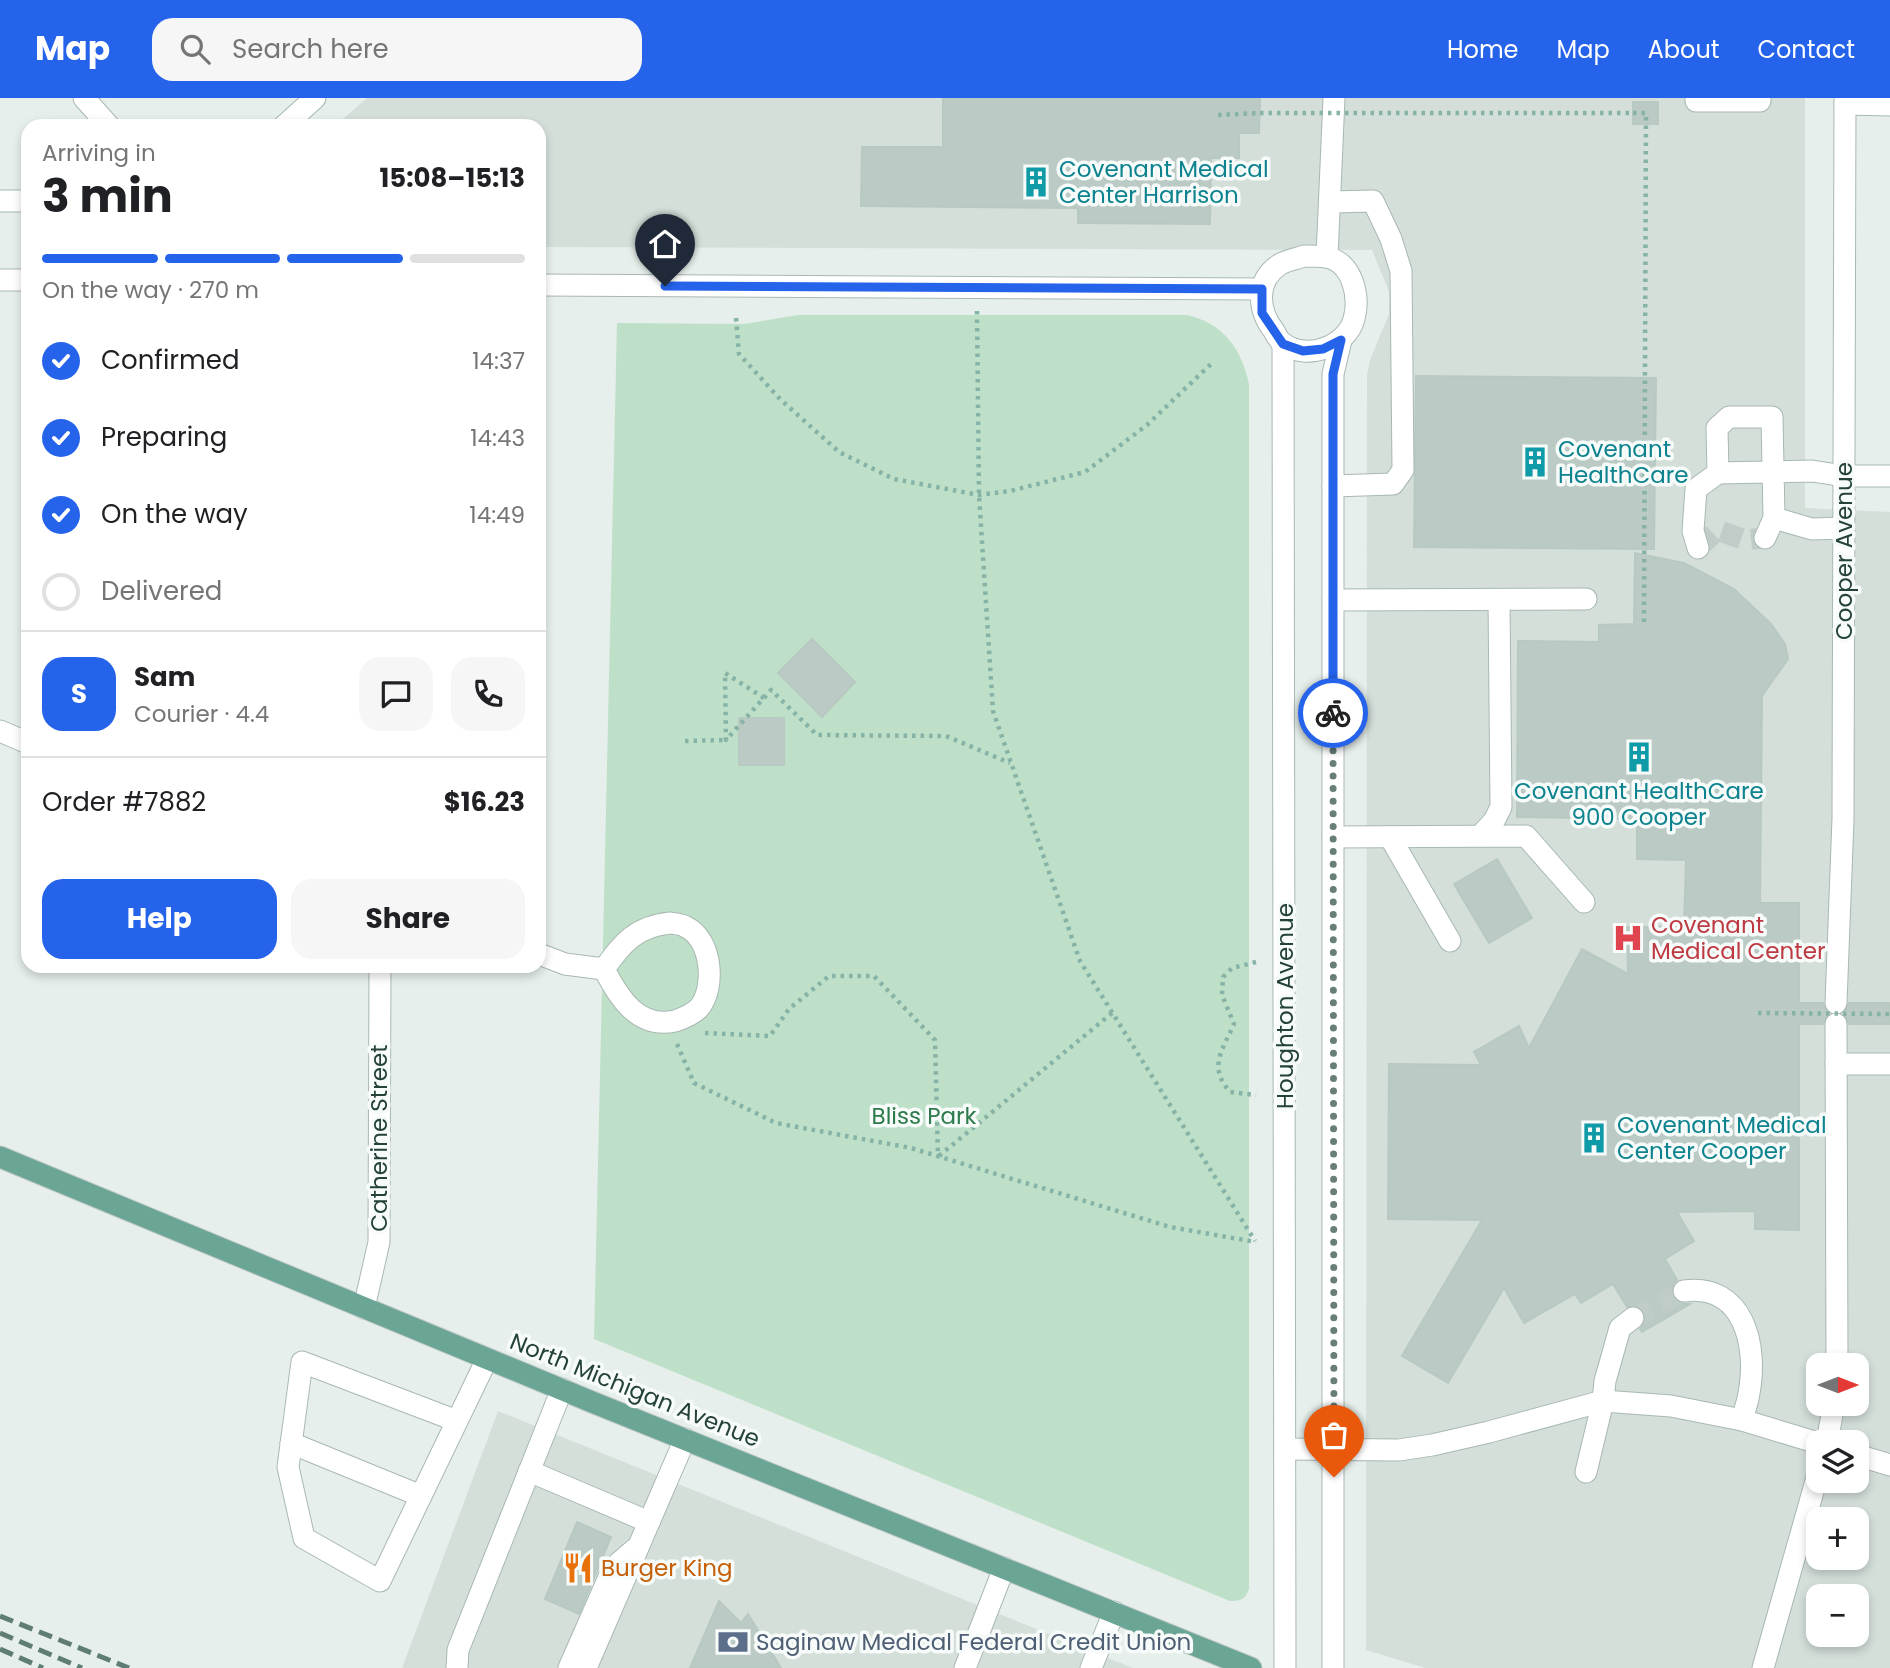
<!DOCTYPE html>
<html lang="en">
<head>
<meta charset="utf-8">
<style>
  body { margin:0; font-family:Poppins,sans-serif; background:#f6f6f6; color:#202124; height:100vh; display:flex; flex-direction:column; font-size:26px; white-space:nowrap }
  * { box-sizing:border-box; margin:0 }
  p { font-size:23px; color:#757577 }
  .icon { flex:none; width:38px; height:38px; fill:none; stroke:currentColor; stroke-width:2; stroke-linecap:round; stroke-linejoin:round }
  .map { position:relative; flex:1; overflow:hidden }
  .side { position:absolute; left:21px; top:21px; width:525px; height:854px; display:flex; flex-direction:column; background:#fff; border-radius:21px; box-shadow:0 4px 10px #0003 }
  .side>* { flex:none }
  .needle { width:46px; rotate:90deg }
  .tools { position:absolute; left:1806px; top:1255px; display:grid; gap:14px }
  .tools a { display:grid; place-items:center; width:63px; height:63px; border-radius:14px; background:#fff; box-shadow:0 4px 10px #0003; font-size:35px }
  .pin { position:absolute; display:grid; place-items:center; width:60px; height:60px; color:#fff; margin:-72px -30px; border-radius:50% 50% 50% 0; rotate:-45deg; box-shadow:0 0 7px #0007 }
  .pin .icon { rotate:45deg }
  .courier { position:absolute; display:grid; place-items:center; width:70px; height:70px; margin:-35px; border:5px solid #2563eb; border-radius:50%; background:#fff; color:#222; box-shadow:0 2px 9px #0007 }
  .head em { font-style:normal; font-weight:700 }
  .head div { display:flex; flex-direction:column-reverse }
  .head { display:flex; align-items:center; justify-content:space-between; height:119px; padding:0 21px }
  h1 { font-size:46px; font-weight:700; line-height:52px }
  .bar { display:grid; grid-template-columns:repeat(4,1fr); gap:10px 7px; align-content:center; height:84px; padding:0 21px }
  .bar i { height:9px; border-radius:5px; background:#e0e0e0 }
  .bar .on { background:#2563eb }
  .bar p { grid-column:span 4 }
  .line { display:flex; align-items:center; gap:18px; padding:0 21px; border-top:2px solid #e0e0e0 }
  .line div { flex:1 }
  .round { display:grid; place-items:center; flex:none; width:74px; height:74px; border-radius:21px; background:#f6f6f6 }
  ol { padding:0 21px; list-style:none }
  li { display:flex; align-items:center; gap:21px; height:77px }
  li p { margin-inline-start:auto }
  li .icon { padding:7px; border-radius:50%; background:#2563eb; color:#fff; stroke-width:4 }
  li:last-child { color:#757577 }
  li i { width:38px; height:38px; border:4px solid #e0e0e0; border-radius:50% }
  .primary-button { display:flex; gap:14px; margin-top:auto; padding:14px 21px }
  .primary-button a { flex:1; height:80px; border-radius:21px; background:#2563eb; color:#fff; font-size:28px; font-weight:700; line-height:80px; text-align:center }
  .primary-button a+a { background:#f6f6f6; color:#202124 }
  header { display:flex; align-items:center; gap:42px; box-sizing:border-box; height:98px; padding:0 35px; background:#2563eb; color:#fff }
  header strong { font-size:33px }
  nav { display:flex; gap:38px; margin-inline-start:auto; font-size:24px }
  .search { width:490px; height:63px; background:#f6f6f6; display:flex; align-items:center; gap:18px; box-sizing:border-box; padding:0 24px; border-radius:21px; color:#757577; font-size:26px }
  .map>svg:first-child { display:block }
  .built { fill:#d4dfda; fill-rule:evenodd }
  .green { fill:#bfe0c8 }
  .building { fill:#bbcac4; stroke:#b8c9c2; stroke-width:2 }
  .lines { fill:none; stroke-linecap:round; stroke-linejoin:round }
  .minor-tunnel { stroke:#bfccc8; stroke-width:21; stroke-dasharray:21 10; stroke-linecap:butt }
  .minor-casing { stroke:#a8b8b2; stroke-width:23 }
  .major-casing { stroke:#c2cac8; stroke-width:23 }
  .path { stroke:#86b3a5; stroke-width:4.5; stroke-dasharray:3.5 5; stroke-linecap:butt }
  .minor { stroke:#fff; stroke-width:21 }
  .major { stroke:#6aa596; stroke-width:21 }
  .rail { stroke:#5f7d75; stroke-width:5; stroke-dasharray:14 7; stroke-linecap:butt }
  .path-bridge { stroke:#86b3a5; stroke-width:4.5; stroke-dasharray:3.5 5; stroke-linecap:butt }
  .done { stroke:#687f78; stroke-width:7; stroke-dasharray:0 12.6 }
  .route { stroke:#2563eb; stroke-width:9 }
  .labels { text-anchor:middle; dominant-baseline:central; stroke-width:7; stroke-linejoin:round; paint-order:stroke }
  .culture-label { font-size:23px; fill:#0d838f; stroke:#f7fbf9; text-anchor:start }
  .street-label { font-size:23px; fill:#24423a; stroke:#f7fbf9 }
  .health-label { font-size:23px; fill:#be3a42; stroke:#f7fbf9; text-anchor:start }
  .park-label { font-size:23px; fill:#2d7a4b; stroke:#f7fbf9 }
  .food-label { font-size:23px; fill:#c56008; stroke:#f7fbf9; text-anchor:start }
  .service-label { font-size:23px; fill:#4e5e75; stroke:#f7fbf9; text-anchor:start }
</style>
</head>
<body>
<header>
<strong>Map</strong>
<div class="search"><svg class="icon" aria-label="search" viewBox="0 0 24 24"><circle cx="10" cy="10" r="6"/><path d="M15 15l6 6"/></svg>Search here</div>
<nav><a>Home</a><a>Map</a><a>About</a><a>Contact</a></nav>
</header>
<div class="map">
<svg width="1890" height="1570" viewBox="0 0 1890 1570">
  <rect width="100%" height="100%" fill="#e6efeb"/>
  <g class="built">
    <path d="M 367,0 L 1805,0 L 1805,410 L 1890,414 L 1890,1570 L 1425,1570 L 1366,1552 L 1367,277 L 1370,262 L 1389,216 L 1389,194 L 1372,152 L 539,149 L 539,28 L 335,28 ZM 1818,1267 L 1857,1267 L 1857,1306 L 1818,1306 ZM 1818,1344 L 1857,1344 L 1857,1382 L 1818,1382 ZM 1818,1421 L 1857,1421 L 1857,1460 L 1818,1460 ZM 1818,1498 L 1857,1498 L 1857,1536 L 1818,1536 Z"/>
    <path d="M 498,1313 L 1133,1570 L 402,1570 Z"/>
  </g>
  <path class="green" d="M 798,217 L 1187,217 C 1224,226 1241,250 1249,286 L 1249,1491 C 1245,1501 1242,1503 1230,1503 L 594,1241 L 617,225 L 744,226 Z"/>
  <g class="building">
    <path d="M 943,0 L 1260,0 L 1259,35 L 1239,35 L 1239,60 L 1211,60 L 1210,126 L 1078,125 L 1078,110 L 861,108 L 862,49 L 943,49 Z"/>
    <rect x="1633" y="4" width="25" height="22"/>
    <path d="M 1416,278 L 1656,280 L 1654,451 L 1414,449 Z"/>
    <path d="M 1635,455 L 1684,465 L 1734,491 L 1771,526 L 1785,546 L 1788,561 L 1762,598 L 1760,805 L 1799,805 L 1799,905 L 1823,905 L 1828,916 L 1823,926 L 1799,926 L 1799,1132 L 1755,1131 L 1755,1113 L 1677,1114 L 1694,1143 L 1665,1161 L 1677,1182 L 1672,1187 L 1672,1199 L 1678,1205 L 1690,1206 L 1642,1234 L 1640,1231 L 1645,1226 L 1646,1219 L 1644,1213 L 1637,1208 L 1627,1209 L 1613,1186 L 1581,1205 L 1575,1196 L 1524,1225 L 1504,1190 L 1448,1285 L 1402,1258 L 1482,1122 L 1388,1121 L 1389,966 L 1481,967 L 1474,954 L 1519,928 L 1529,950 L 1582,851 L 1628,876 L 1627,829 L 1684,829 L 1686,762 L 1637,761 L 1637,721 L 1517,719 L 1518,543 L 1599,544 L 1599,527 L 1634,526 Z"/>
    <path d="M 812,541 L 855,584 L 822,619 L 778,575 Z"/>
    <rect x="739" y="620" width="45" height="47"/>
    <path d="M 1497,761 L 1532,820 L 1489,845 L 1454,786 Z"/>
    <path d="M 1849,905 L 1890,905 L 1890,926 L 1849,926 L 1844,915 Z"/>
    <path d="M 577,1424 L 611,1439 L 579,1516 L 545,1501 Z"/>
    <path d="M 719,1503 L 741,1525 L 748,1516 L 781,1570 L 690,1570 Z"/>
  </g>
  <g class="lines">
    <g class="minor-tunnel">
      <path d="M 1698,450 L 1717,432 L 1745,442 L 1765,440"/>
      <path d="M 1633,1220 L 1684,1193"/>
    </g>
    <g class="minor-casing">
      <g id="minor">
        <path d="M 84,0 L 109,28"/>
        <path d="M 1696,0 L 1696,3 L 1760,3 L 1760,0"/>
        <path d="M 1845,6 L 1890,7"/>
        <path d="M 284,28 L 315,0"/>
        <path d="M 0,103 L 28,103"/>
        <path d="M 1331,104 L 1373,103 L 1391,141 L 1401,173 L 1403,372 L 1393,386 L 1333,388"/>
        <path d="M 1304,158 C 1311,158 1319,158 1326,159 C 1353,164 1360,199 1354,221 C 1347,248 1307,263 1284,246 C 1280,244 1276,237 1274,233 C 1258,213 1255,183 1279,167 C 1286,162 1297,161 1304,158 Z"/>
        <path d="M 1327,159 L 1334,0"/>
        <path d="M 0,182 L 28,182"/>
        <path d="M 539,187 L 1262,191"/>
        <path d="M 1283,246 L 1285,1570"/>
        <path d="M 1774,420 L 1812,431 L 1844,430"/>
        <path d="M 1765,440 L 1774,420 L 1772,319 L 1729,319 L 1717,330 L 1718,375 L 1812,373 L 1844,378 L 1890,378"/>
        <path d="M 1698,450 L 1693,433 L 1696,391 L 1718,375"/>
        <path d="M 1333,502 L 1586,501"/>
        <path d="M 0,633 L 28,645"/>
        <path d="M 1480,738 L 1494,723 L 1501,709 L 1499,502"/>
        <path d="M 1333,739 L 1526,738 L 1584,804"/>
        <path d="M 1390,739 L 1450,843"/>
        <path d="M 670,825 C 675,826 682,826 686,829 C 712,841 716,890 699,910 C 692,917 684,920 675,923 C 638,931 619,900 604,871 C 622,845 637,828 670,825 Z"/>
        <path d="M 539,856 L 565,866 L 604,871"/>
        <path d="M 1836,905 L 1843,721 L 1845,0"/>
        <path d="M 1836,926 L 1837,1267"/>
        <path d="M 1836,966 L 1890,966"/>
        <path d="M 1684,1193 C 1744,1185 1758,1248 1749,1295 C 1748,1304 1744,1313 1742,1322"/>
        <path d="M 364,1210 L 379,1144 L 380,868"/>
        <path d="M 457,1323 L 302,1264 L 288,1369 L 304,1440 L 380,1483 L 487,1261"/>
        <path d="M 1827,1344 L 1834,1306"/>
        <path d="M 291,1345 L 421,1398"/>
        <path d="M 1285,1351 L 1399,1352 L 1432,1347 L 1489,1334 L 1603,1303 L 1671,1308 L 1742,1322 L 1818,1345"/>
        <path d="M 1857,1357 L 1890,1367"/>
        <path d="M 529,1373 L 649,1424"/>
        <path d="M 1586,1374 L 1603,1303 L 1605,1283 L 1620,1230 L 1633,1220"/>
        <path d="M 457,1570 L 458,1552 L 562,1291"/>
        <path d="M 569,1570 L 613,1470 L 635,1451"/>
        <path d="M 586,1570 L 685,1341"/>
        <path d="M 965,1570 L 1004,1470"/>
        <path d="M 1091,1570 L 1114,1514"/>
        <path d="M 1333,1570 L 1333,276 L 1341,242"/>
        <path d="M 1763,1570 L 1818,1376"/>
      </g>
    </g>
    <g class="major-casing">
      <path id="major" d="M 0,1059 L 592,1304 L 1251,1570"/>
    </g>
    <g class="path">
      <path d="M 1633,15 L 1646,15 L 1644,526"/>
      <path d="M 1218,17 L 1260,15"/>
      <path d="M 977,213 L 979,397 L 993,613 L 1080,863 L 1255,1143"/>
      <path d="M 736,220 L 739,256 L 780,301 L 839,354 L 894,381 L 979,397 L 1010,393 L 1085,374 L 1147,327 L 1212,265"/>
      <path d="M 764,600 L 725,575 L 726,642 L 771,592 L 817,637 L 946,638 L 1010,665"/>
      <path d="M 685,643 L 726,642"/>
      <path d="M 1256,864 L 1232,870 L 1223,879 L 1222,897 L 1234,926 C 1222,953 1208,969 1230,994 L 1256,997"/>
      <path d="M 705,935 L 770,938 L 789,911 L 829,878 L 874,878 L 935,942 L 938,1059"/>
      <path d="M 677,946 L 694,985 L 776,1025 L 911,1050 L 1170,1129 L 1256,1144"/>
      <path d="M 939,1058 L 1112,915"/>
    </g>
    <use href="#minor" class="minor"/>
    <use href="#major" class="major"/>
    <g class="rail">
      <path d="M 0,1518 L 129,1570"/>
      <path d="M 0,1535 L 82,1570"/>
      <path d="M 0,1551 L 43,1570"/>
    </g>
    <g class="path-bridge">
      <path d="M 1260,15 L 1633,15"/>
      <path d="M 1758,915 L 1890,916"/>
    </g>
  </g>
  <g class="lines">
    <path class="done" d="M 1333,615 L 1334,1379"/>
    <path class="route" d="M 665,188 L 1262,191 L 1262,215 L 1283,246 L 1303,253 L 1323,251 L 1341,242 L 1333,276 L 1333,615"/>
  </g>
  <defs>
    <g id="building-bare" transform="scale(2.415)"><path d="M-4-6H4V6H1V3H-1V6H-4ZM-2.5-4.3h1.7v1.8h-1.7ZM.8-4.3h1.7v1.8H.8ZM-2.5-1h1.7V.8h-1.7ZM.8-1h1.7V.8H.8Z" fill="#0f9aa8" stroke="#f7fbf9" stroke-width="2.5" paint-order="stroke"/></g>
    <g id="hospital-bare" transform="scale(2.415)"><path d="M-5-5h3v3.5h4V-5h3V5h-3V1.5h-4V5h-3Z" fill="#e0444e" stroke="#f7fbf9" stroke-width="2.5" paint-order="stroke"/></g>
    <g id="restaurant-bare" transform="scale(2.415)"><path d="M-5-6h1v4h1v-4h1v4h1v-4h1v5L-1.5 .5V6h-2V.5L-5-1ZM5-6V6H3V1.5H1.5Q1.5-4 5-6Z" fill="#e8710a" stroke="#f7fbf9" stroke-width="2.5" paint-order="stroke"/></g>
    <g id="bank-bare" transform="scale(2.415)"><path d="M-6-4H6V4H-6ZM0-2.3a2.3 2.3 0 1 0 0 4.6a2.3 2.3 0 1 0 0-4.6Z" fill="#5c6f8a" stroke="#f7fbf9" stroke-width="2.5" paint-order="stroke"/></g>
  </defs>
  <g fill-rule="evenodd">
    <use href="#building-bare" x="1036" y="84"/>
    <use href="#building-bare" x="1535" y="364"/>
    <use href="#building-bare" x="1639" y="659"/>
    <use href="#hospital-bare" x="1628" y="840"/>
    <use href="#building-bare" x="1594" y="1040"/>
    <use href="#restaurant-bare" x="578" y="1470"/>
    <use href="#bank-bare" x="733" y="1544"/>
  </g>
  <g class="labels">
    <g class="culture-label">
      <text x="1059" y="71">Covenant Medical<tspan x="1059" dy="26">Center Harrison</tspan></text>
      <text x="1558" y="351">Covenant<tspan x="1558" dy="26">HealthCare</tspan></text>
      <text x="1639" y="693" text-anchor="middle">Covenant HealthCare<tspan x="1639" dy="26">900 Cooper</tspan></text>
      <text x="1617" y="1027">Covenant Medical<tspan x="1617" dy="26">Center Cooper</tspan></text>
    </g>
    <g class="street-label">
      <text transform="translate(1844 453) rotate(-90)">Cooper Avenue</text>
      <text transform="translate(1285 908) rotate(-90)">Houghton Avenue</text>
      <text transform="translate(379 1040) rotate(-90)">Catherine Street</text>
      <text transform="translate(635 1292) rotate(22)">North Michigan Avenue</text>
    </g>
    <g class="health-label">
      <text x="1651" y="827">Covenant<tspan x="1651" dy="26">Medical Center</tspan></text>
    </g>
    <g class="park-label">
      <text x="924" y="1018">Bliss Park</text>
    </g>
    <g class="food-label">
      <text x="601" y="1470">Burger King</text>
    </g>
    <g class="service-label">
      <text x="756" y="1544">Saginaw Medical Federal Credit Union</text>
    </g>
  </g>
</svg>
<div class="tools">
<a><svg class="needle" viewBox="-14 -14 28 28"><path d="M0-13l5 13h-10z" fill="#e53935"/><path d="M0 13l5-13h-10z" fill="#757577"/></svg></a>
<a><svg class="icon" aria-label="layers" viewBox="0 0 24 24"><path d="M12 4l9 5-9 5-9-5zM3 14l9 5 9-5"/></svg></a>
<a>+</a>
<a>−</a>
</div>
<div class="pin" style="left:1334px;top:1379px;background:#ea580c"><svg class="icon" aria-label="bag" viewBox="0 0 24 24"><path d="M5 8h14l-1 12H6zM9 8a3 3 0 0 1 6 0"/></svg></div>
<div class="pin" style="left:665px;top:188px;background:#1f2937"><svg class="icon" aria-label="home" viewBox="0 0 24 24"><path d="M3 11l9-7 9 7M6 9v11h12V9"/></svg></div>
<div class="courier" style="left:1333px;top:615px"><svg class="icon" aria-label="bike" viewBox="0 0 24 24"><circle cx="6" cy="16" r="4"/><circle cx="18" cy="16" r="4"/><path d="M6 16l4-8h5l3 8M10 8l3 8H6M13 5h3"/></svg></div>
<section class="side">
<div class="head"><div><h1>3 min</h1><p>Arriving in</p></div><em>15:08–15:13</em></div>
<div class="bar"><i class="on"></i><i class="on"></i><i class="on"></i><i></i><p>On the way · 270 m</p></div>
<ol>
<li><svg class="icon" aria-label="check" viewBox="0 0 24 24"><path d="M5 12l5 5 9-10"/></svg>Confirmed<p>14:37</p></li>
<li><svg class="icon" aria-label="check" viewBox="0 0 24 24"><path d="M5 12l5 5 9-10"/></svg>Preparing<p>14:43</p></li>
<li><svg class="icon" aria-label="check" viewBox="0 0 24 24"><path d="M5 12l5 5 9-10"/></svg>On the way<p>14:49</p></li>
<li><i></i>Delivered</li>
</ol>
<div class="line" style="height:126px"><b class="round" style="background:#2563eb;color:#fff">S</b><div><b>Sam</b><p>Courier · 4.4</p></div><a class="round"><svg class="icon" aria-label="chat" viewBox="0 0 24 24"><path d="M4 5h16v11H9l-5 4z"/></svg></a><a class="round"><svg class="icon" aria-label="phone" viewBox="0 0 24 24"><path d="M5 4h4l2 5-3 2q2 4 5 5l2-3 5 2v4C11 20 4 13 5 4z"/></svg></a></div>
<div class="line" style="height:91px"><div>Order #7882</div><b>$16.23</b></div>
<div class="primary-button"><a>Help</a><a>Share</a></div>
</section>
</div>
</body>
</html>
